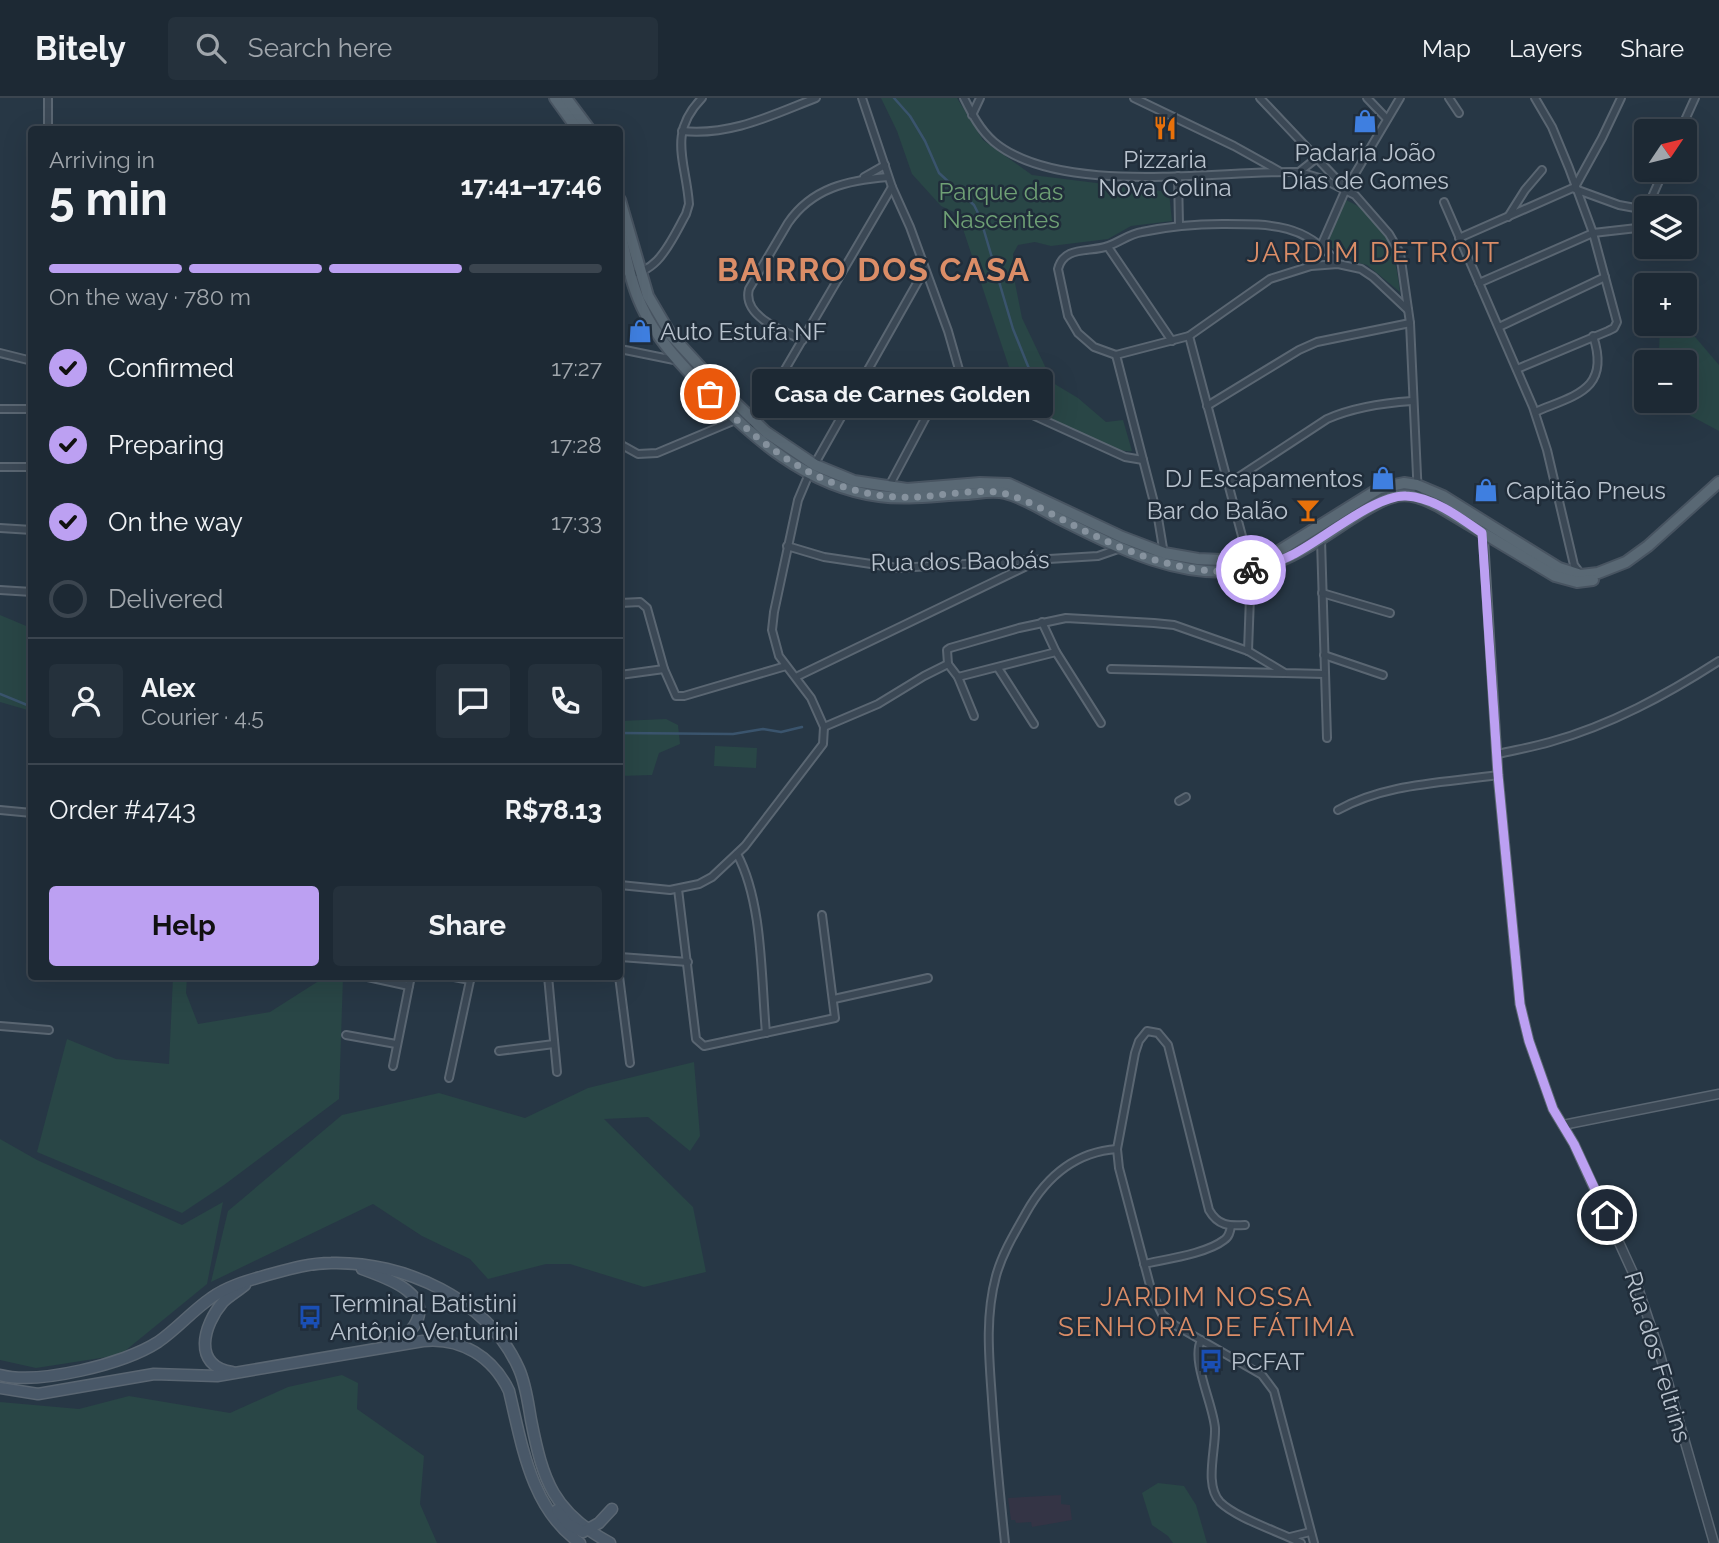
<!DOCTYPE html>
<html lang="en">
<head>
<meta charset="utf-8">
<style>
  body { margin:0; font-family:Raleway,sans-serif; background:#25313c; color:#f1f3f6; height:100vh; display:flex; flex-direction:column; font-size:26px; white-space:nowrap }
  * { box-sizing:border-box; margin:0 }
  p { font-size:23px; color:#a0a6ac }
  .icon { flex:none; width:38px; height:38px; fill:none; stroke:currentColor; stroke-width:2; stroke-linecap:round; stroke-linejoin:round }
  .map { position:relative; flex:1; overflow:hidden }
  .side { position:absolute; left:28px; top:28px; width:595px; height:854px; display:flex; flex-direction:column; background:#1d2934; border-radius:7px; box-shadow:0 7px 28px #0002,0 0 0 2px #3b454f }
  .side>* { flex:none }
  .needle { width:46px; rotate:55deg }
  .controls { position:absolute; left:1634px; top:21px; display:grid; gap:14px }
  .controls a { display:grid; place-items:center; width:63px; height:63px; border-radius:7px; background:#1d2934; box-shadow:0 7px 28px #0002,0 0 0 2px #3b454f; font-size:35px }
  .pin { position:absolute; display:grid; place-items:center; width:60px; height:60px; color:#fff; margin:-30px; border:4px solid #fff; border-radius:50%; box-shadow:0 2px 7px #0007 }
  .courier { position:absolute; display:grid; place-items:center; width:70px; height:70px; margin:-35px; border:5px solid #bca0f2; border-radius:50%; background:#fff; color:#222; box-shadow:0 2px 9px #0007 }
  .bubble { position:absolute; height:49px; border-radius:7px; background:#1d2934; box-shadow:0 7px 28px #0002,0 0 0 2px #3b454f; font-size:23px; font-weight:700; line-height:49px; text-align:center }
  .head em { font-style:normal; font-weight:700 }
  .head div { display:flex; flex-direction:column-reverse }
  .head { display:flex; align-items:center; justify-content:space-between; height:119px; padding:0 21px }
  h1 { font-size:46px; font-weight:700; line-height:52px }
  .bar { display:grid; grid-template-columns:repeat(4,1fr); gap:10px 7px; align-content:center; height:84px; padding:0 21px }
  .bar i { height:9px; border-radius:5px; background:#3b454f }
  .bar .active { background:#bca0f2 }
  .bar p { grid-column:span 4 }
  .line { display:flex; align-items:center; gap:18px; padding:0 21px; border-top:2px solid #3b454f }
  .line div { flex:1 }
  .round { display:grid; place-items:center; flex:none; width:74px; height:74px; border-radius:7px; background:#25313c }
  ol { padding:0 21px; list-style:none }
  li { display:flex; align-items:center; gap:21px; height:77px }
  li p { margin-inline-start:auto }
  li .icon { padding:7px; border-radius:50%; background:#bca0f2; color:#111; stroke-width:4 }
  li:last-child { color:#a0a6ac }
  li i { width:38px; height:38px; border:4px solid #3b454f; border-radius:50% }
  .primary-button { display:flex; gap:14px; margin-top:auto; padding:14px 21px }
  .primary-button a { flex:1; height:80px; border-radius:7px; background:#bca0f2; color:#111; font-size:28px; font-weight:700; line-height:80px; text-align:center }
  .primary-button a+a { background:#25313c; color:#f1f3f6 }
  header { display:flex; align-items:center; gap:42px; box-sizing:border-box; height:98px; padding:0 35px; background:#1d2934; border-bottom:2px solid #3b454f }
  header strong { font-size:33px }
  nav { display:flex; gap:38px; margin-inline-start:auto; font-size:24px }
  .search { width:490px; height:63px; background:#25313c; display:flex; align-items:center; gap:18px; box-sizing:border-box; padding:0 24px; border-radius:7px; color:#a0a6ac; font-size:26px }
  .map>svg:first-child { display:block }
  .medical { fill:#343445 }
  .green { fill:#294646 }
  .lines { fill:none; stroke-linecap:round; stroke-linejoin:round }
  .stream { stroke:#3a546d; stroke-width:2.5 }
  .minor-casing { stroke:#5a6672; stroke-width:10 }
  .tertiary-casing { stroke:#5a6672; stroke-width:11 }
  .secondary-casing { stroke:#5a6672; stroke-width:13 }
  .primary-casing { stroke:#485461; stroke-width:14 }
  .minor { stroke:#3b4855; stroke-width:6 }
  .tertiary { stroke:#3b4855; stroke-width:8 }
  .secondary { stroke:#495868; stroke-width:10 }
  .primary { stroke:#596874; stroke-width:10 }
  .done { stroke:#86929e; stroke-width:7; stroke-dasharray:0 12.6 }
  .route { stroke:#bca0f2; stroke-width:9 }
  .labels { text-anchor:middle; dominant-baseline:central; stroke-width:5; stroke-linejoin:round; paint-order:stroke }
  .poi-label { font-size:24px; fill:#b9c3ce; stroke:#202d3a; text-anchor:start }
  .park-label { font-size:24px; fill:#6fa075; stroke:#202d3a }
  .street-label { font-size:24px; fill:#b9c3ce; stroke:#202d3a }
  .neighbourhood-label { font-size:26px; letter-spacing:2px; fill:#db8d67; stroke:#202d3a }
  .quarter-label { font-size:28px; letter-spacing:2px; fill:#db8d67; stroke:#202d3a }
  .district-label { font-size:32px; font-weight:bold; letter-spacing:2px; fill:#db8d67; stroke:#202d3a }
</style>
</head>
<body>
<header>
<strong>Bitely</strong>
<div class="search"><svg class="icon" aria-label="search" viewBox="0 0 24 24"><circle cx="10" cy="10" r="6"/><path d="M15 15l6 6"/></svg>Search here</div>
<nav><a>Map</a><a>Layers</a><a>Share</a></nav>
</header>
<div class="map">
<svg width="1719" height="1445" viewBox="0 0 1719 1445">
  <rect width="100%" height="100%" fill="#273745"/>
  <path class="medical" d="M 1061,1397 L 1061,1406 L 1070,1407 L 1072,1422 L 1032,1429 L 1031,1424 L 1016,1425 L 1015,1422 L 1011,1422 L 1008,1400 Z"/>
  <g class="green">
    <path d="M 881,0 L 957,0 L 983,42 L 1032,77 L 1169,94 L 1172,123 L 1131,128 L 1108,141 L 1051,148 L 1035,144 L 1018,147 L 1013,156 L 1014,180 L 1022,220 L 1053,285 L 1078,300 L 1106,324 L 1123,322 L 1132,353 C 1109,357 1044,317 1021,305 L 958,116 L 941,108 L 912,76 L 897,33 Z"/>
    <path d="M 1346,102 C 1387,120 1395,153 1400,194 L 1367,167 L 1355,164 L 1327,147 C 1330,130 1340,118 1346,102 Z"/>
    <path d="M 1660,226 L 1684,226 L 1719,267 L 1719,333 L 1678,311 L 1675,303 L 1685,303 L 1685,264 L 1662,264 L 1659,254 Z"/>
    <path d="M 0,517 L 31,530 L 31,613 L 0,604 Z"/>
    <path d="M 666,621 L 678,627 L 680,646 L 659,655 L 652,677 L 620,678 L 620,623 Z"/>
    <path d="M 715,648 L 757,650 L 756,670 L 714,668 Z"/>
    <path d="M 173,879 L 187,879 L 186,895 L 198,926 L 270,914 L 325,879 L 343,879 L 339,1001 L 224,1087 L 182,1115 L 37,1054 L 67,941 L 116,961 L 169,966 Z"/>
    <path d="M 694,964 L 700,1038 L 690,1053 L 648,1019 L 604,1021 L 693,1109 L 706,1174 L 644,1189 L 570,1166 L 546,1166 L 488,1181 L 470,1161 L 422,1138 L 373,1106 L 211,1184 L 228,1113 L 342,1017 L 439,995 L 525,1020 L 588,990 Z"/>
    <path d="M 0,1041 L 37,1062 L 182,1127 L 223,1104 L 207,1186 L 120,1257 L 36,1270 L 0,1262 Z"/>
    <path d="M 342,1277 L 358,1285 L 357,1311 L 424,1358 L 420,1406 L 437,1445 L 0,1445 L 0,1304 L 79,1311 L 129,1298 L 230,1315 L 288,1289 Z"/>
    <path d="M 1158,1385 L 1184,1388 L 1196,1407 L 1207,1445 L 1173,1445 L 1168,1438 L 1152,1427 L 1142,1395 Z"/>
  </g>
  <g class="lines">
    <g class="stream">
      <path d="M 894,0 L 910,18 L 925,43 L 939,75 L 974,107 L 980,119 L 1013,231 L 1032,278 L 1028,287"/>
      <path d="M 0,596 L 32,609"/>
      <path d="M 620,635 L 733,636 L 763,631 L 781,634 L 802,629"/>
    </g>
    <g class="minor-casing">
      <g id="minor">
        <path d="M 862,0 L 892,89 L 910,129 L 948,233 L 962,282 L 971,294 L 1026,314 L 1125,359 L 1143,362"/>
        <path d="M 964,0 C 972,16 980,32 994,44 C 1060,99 1216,72 1299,74 L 1313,63 L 1315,56"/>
        <path d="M 1134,0 L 1234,48 L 1279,73"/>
        <path d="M 1260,0 L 1345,90"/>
        <path d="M 1367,0 L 1387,21"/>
        <path d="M 1449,0 L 1459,15"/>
        <path d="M 972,17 L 980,0"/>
        <path d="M 48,32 L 48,0"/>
        <path d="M 682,33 C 731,38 772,17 816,0"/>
        <path d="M 1680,33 L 1695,0"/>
        <path d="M 1299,74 L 1323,81 L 1355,97 L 1389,136 L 1400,155 L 1410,225 L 1418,399"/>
        <path d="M 1178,78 L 1179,126"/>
        <path d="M 864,79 L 885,67"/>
        <path d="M 1575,89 L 1602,40 L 1621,0"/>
        <path d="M 1575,91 L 1619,107 L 1646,112"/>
        <path d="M 1444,104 L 1533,309 L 1547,352 L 1574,467 L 1580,475"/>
        <path d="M 1647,110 L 1664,72"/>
        <path d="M 1508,119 L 1525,92 L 1542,72"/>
        <path d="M 1459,140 L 1575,89"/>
        <path d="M 1321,148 L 1346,91 L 1400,0"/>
        <path d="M 1108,149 L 1172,243"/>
        <path d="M 1338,166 C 1306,125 1270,126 1222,126 C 1193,126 1171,128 1142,134 C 1129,136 1120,144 1108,148 C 1090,155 1064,147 1058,171 L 1068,218 L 1078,235 L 1094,249 L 1116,257 L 1189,238 L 1270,181 L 1311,168 L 1338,166 L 1361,171 L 1373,179 L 1408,212"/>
        <path d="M 620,175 C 656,182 671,143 686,116 L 689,106 C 686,63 667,36 702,0"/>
        <path d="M 1479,185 L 1593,135 L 1637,130 L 1647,111"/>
        <path d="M 1499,229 L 1605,179"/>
        <path d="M 1189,238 L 1251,472 L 1248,553"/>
        <path d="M 803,242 C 782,233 742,218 749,191 L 788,125 C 812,90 848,82 888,79"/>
        <path d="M 620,251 L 679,263"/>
        <path d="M 0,255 L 32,263"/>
        <path d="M 1116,257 L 1158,420 L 1164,456"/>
        <path d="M 1517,271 L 1608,233 L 1614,230 L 1617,224 L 1593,135 L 1569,70 L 1552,29 L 1535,0"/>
        <path d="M 1207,308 L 1299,252 L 1317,244 L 1410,225"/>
        <path d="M 0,311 L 32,311"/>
        <path d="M 1535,314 C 1575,297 1611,292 1593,238"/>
        <path d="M 753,326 L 892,89"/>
        <path d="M 620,346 L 638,356 L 657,355 L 738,321"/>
        <path d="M 0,369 L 32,369"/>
        <path d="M 1228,386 L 1327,321 C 1354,309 1382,305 1412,303"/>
        <path d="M 888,390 L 936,300 L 946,289 L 962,282"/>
        <path d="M 0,430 L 32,432"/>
        <path d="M 1321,442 L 1327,640"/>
        <path d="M 787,448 L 824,459 L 898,470 L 1098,458 L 1121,450"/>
        <path d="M 0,492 L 32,494"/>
        <path d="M 1322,495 L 1390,515"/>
        <path d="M 620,505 L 640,504 L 647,510 L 664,571 L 676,598 L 684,598 L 786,568"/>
        <path d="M 1042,524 L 1056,554 L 1101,625"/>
        <path d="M 1324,557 L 1383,577"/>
        <path d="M 948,566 L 947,552 L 950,550 L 1019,530 L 1066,520 L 1154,525 L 1174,527 L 1248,553 L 1285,575 L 1324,576"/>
        <path d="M 948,566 L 958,579 L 974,618"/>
        <path d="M 998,570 L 1034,626"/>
        <path d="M 1111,571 L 1284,575"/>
        <path d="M 620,577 L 664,571"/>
        <path d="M 796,579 L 1035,464"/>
        <path d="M 958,579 L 1056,554"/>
        <path d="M 824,629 L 878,606 L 924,578 L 948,566"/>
        <path d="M 1498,656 C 1515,652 1533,649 1550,644 C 1611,627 1666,597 1719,563"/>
        <path d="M 1179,703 L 1186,699"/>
        <path d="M 0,712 L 32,715"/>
        <path d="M 1338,712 C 1386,685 1444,685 1498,677"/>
        <path d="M 737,756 C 763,804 761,880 766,935"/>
        <path d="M 620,787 L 670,792 L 699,786 L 712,779 L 745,748 L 823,646 L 824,629 L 811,600 L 779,558 L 772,532 L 774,514 L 798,402 L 809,376 L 925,171"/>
        <path d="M 678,791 L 696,941 L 704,948 L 835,920 L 822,817"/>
        <path d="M 620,859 L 688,864"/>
        <path d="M 363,878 L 409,888"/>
        <path d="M 449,878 L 470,882"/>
        <path d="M 548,878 L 557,974"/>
        <path d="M 619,878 L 630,965"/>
        <path d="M 834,901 L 928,880"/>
        <path d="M 0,928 L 49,932"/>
        <path d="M 346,937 L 396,946"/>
        <path d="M 499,953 L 554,946"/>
        <path d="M 393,968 L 411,878"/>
        <path d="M 449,980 L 471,878"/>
        <path d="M 1245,1127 C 1229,1128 1218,1128 1209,1112 L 1168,947 L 1158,935 L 1147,933 L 1139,943 L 1135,955 L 1117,1051 L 1119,1070 L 1152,1195 L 1162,1216 L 1173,1226 L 1262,1277 L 1274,1293 L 1314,1445"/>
        <path d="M 1144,1166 C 1166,1161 1206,1156 1224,1142 C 1229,1139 1230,1134 1231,1128"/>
        <path d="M 1201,1242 C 1191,1264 1213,1305 1215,1330 C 1216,1351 1204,1387 1220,1404 C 1236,1420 1280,1434 1301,1445"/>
        <path d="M 1290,1439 L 1310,1434"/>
        <path d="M 1005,1445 C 1000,1397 995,1349 992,1301 C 989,1259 985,1219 996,1178 C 1002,1156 1014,1136 1026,1115 C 1046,1079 1075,1054 1117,1051"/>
      </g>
    </g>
    <g class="tertiary-casing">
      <g id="tertiary">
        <path d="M 1483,432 L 1498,677 L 1520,906 L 1529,943 L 1553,1011 L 1574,1046 L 1633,1175 L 1658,1250 L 1714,1445"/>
        <path d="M 1563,1027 L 1719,996"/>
      </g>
    </g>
    <g class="secondary-casing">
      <g id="secondary">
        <path d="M 362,1171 C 383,1179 436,1195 414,1228 C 409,1236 401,1241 392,1244"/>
        <path d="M 232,1274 C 192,1268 203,1227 223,1204 C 229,1198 238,1193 245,1187"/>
        <path d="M 0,1277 C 39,1287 124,1266 158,1244 C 177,1231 192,1213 211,1200 C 226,1189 246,1183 264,1178 C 286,1172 308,1165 331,1165 C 404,1163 488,1201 519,1271 C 526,1287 528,1305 531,1322 C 543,1383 553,1414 610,1445"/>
        <path d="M 0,1290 L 38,1296 L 154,1276 L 217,1278 L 423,1243 C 461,1239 493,1259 509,1293 C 522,1347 531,1411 580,1445"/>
        <path d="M 557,1412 L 568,1426 L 583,1434 L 599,1425 L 612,1411"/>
      </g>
    </g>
    <g class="primary-casing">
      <g id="primary">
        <path d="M 555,0 L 578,32"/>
        <path d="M 566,0 L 590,32"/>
        <path d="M 620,102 L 648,198 L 671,237 L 717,287 L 766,334 L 815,367 L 854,383 L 907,391 L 980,385 L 1009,386 L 1122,439 L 1164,455 L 1198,461 L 1222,462 L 1248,461 L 1279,453 L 1380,390 L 1404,385 L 1417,387 L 1443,398 L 1559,470 L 1581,477 L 1598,475 L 1626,464 L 1648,448 L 1719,384"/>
        <path d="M 620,134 C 626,159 631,186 642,209 C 656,240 679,264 703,289 C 751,338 807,389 879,398 C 908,402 938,397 968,396 C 980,395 993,392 1005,395 C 1025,400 1044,413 1062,422 C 1120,451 1182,482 1248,472 C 1286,466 1320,442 1351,421 C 1364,413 1378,403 1393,399 C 1409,394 1424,401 1438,408 L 1555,478 L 1577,484 L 1593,482"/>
      </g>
    </g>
    <use href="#minor" class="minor"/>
    <use href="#tertiary" class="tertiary"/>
    <use href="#secondary" class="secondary"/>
    <use href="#primary" class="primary"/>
  </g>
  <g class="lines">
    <path class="done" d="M 710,296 C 766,353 832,403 916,399 C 941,398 983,389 1006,396 C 1028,402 1049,415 1069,425 C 1126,454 1185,480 1251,472"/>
    <path class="route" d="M 1251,472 C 1265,468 1279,464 1292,457 C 1321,443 1376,396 1406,398 C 1433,399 1461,420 1482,435 L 1498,677 L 1520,906 L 1529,943 L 1553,1011 L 1574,1046 L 1607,1117"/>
  </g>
  <defs>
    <g id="shop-bare" transform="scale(1.89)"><path d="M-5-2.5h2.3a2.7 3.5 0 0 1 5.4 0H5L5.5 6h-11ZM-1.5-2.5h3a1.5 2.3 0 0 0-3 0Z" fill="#3f7fe0" stroke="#202d3a" stroke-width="2.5" paint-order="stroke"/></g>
    <g id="restaurant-bare" transform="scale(1.89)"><path d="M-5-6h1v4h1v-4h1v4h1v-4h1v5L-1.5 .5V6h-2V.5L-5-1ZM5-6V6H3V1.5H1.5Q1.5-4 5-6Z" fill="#e8710a" stroke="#202d3a" stroke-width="2.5" paint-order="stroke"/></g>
    <g id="bar-bare" transform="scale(1.89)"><path d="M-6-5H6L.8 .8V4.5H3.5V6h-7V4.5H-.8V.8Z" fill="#e8710a" stroke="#202d3a" stroke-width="2.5" paint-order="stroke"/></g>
    <g id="bus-bare" transform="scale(1.89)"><path d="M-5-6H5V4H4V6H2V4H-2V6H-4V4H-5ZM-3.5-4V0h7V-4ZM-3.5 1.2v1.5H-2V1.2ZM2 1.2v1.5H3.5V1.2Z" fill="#1a4fb4" stroke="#202d3a" stroke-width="2.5" paint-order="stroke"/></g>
  </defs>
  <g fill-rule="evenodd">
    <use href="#shop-bare" x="1365" y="23"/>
    <use href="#restaurant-bare" x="1165" y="30"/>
    <use href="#shop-bare" x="640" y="233"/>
    <use href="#shop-bare" x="1383" y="380"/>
    <use href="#shop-bare" x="1486" y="392"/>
    <use href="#bar-bare" x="1308" y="412"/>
    <use href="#bus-bare" x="310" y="1219"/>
    <use href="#bus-bare" x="1211" y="1263"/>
  </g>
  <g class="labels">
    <g class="poi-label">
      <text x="1365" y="54" text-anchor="middle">Padaria João<tspan x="1365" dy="28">Dias de Gomes</tspan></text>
      <text x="1165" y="61" text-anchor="middle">Pizzaria<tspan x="1165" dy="28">Nova Colina</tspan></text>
      <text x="660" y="233">Auto Estufa NF</text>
      <text x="1363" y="380" text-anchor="end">DJ Escapamentos</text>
      <text x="1506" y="392">Capitão Pneus</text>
      <text x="1288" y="412" text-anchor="end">Bar do Balão</text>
      <text x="330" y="1205">Terminal Batistini<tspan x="330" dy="28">Antônio Venturini</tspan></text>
      <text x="1231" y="1263">PCFAT</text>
    </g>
    <g class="park-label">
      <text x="1001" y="93">Parque das<tspan x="1001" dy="28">Nascentes</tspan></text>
    </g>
    <g class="street-label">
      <text transform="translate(960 463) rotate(-1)">Rua dos Baobás</text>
      <text transform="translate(1658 1259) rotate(73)">Rua dos Feltrins</text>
    </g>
    <g class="neighbourhood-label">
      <text x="1207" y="1199">JARDIM NOSSA<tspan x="1207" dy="30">SENHORA DE FÁTIMA</tspan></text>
    </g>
    <g class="quarter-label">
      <text x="1374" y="154">JARDIM DETROIT</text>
    </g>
    <g class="district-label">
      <text x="874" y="171">BAIRRO DOS CASA</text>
    </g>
  </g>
</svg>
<div class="controls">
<a><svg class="needle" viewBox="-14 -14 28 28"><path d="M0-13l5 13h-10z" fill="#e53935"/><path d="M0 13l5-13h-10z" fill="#a0a6ac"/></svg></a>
<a><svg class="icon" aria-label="layers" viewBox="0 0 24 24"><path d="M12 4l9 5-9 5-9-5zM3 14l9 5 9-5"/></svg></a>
<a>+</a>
<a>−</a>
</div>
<div class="pin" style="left:710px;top:296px;background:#ea580c"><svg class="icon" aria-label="bag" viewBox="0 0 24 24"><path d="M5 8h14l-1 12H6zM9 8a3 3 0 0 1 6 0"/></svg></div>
<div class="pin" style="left:1607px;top:1117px;background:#1f2937"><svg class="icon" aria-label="home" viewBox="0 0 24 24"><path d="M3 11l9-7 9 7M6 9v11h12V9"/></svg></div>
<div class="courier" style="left:1251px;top:472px"><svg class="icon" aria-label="bike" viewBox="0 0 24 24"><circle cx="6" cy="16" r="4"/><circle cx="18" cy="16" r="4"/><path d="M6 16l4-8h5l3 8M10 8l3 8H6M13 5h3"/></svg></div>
<div class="bubble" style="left:752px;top:271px;width:301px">Casa de Carnes Golden</div>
<section class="side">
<div class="head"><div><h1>5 min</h1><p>Arriving in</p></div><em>17:41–17:46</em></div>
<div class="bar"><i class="active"></i><i class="active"></i><i class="active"></i><i></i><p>On the way · 780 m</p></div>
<ol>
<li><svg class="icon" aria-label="check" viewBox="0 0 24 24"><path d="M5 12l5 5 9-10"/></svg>Confirmed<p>17:27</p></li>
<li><svg class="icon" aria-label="check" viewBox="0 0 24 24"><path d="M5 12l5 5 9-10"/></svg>Preparing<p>17:28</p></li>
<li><svg class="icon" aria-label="check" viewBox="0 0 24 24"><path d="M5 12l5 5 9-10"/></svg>On the way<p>17:33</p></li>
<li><i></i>Delivered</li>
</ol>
<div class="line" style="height:126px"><a class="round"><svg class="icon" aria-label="person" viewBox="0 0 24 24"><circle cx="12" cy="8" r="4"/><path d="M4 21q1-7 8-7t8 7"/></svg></a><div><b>Alex</b><p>Courier · 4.5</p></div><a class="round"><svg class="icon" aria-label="chat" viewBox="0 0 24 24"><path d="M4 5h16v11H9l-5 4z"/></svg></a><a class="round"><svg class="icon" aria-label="phone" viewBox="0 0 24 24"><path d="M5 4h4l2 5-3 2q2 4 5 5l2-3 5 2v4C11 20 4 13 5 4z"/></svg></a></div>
<div class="line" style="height:91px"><div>Order #4743</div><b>R$78.13</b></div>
<div class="primary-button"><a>Help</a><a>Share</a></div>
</section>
</div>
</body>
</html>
